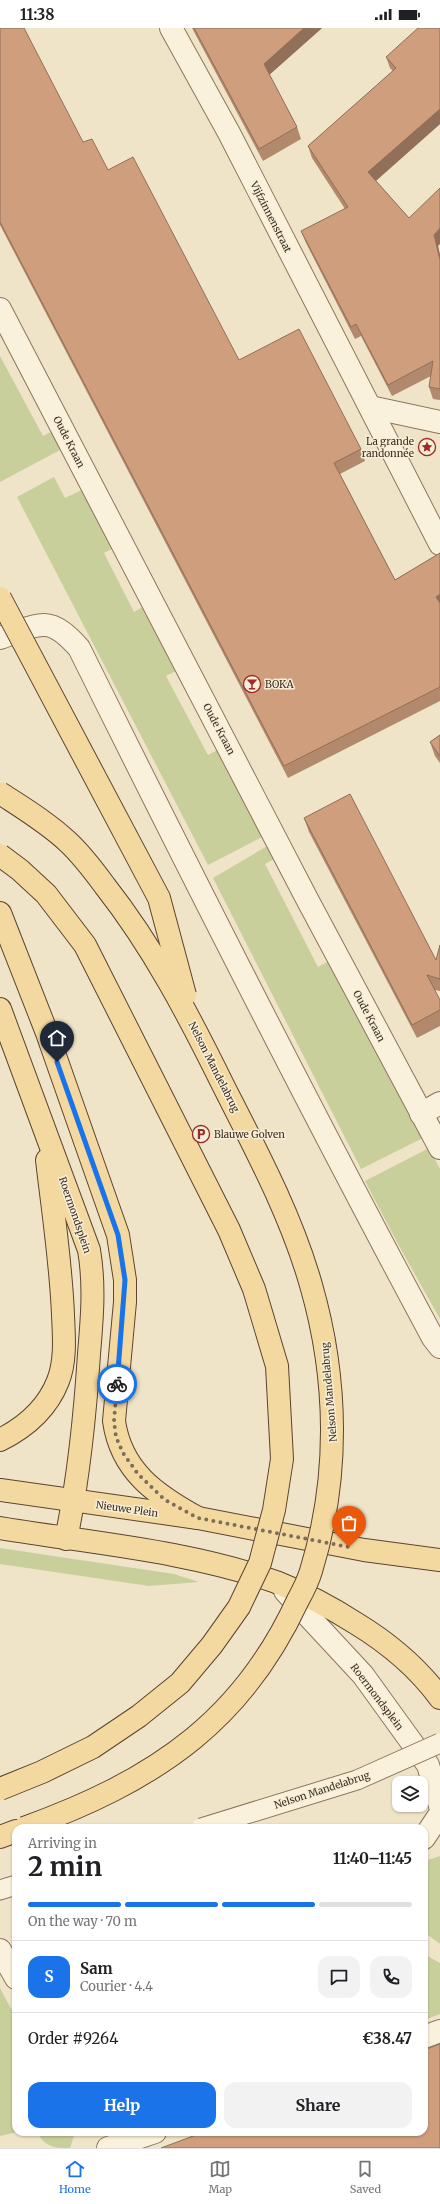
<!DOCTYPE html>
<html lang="en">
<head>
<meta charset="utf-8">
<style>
  body { margin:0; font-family:Merriweather,serif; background:#f2f2f2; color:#202124; height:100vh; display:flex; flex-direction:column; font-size:15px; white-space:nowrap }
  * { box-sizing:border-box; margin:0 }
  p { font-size:13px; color:#757577 }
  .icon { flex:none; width:22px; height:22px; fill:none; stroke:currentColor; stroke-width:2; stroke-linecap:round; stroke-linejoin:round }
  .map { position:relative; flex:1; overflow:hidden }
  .sheet { position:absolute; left:12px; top:1796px; width:416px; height:312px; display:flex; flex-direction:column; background:#fff; border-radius:12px; box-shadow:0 1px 3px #0004 }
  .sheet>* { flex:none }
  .fabs { position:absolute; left:392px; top:1748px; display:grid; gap:8px }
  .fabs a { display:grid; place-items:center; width:36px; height:36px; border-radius:8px; background:#fff; box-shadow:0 1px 3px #0004; font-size:20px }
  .pin { position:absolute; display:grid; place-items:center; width:34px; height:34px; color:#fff; margin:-41px -17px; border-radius:50% 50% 50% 0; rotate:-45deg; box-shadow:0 0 4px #0007 }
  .pin .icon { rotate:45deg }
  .courier { position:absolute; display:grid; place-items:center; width:40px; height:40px; margin:-20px; border:3px solid #1a73e8; border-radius:50%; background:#fff; color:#222; box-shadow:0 1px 5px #0007 }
  .head em { font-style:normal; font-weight:700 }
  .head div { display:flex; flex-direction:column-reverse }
  .head { display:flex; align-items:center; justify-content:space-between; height:68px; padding:0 16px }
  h1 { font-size:26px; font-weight:700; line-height:30px }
  .bar { display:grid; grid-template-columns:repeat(4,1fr); gap:6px 4px; align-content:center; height:48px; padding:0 16px }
  .bar i { height:5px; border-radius:3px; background:#e0e0e0 }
  .bar .active { background:#1a73e8 }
  .bar p { grid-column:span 4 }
  .line { display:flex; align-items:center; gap:10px; padding:0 16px; border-top:1px solid #e0e0e0 }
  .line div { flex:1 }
  .round { display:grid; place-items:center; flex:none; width:42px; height:42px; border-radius:12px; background:#f2f2f2 }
  .action { display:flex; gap:8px; margin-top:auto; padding:8px 16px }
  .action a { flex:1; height:46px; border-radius:12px; background:#1a73e8; color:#fff; font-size:16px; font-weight:700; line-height:46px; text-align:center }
  .action a+a { background:#f2f2f2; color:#202124 }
  .status { display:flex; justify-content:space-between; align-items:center; height:28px; padding:0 20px; background:#fff; direction:ltr }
  .status svg { height:11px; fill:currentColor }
  .menu { display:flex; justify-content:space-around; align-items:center; height:56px; border-top:1px solid #e0e0e0; background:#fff; font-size:11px; color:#757577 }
  .menu a { display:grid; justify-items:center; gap:2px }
  .menu .active { color:#1a73e8 }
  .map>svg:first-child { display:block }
  .green { fill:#c9cf9b }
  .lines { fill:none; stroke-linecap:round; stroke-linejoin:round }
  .lane-casing { stroke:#8d765c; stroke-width:21 }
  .street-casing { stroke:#8d765c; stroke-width:24 }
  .primary-casing { stroke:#5b4430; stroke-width:24 }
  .lane { stroke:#faf1dc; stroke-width:19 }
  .street { stroke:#faf1dc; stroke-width:22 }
  .primary { stroke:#f3d9a0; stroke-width:22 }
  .lane-bridge-casing { stroke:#8d765c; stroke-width:21; stroke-linecap:butt }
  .primary-bridge-casing { stroke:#5b4430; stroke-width:24; stroke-linecap:butt }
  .lane-bridge { stroke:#faf1dc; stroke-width:19 }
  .primary-bridge { stroke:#f3d9a0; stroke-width:22 }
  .wall { fill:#b2896c }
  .shaded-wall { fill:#916f58 }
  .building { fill:#cf9f7d; stroke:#916f58 }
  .done { stroke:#7c6e5b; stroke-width:4; stroke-dasharray:0 7.2 }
  .route { stroke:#1a73e8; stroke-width:5 }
  .labels { text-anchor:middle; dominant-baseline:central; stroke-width:3; stroke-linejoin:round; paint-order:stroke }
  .street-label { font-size:10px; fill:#3d2e20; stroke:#f7eed8 }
  .poi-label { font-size:10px; fill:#3d2e20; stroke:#f7eed8; text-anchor:start }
</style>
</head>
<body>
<div class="status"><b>11:38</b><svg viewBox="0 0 49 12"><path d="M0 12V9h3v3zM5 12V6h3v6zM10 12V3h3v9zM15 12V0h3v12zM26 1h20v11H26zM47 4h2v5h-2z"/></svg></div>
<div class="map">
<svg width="440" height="2120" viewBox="0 0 440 2120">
  <rect width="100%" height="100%" fill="#f0e4c8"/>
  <g class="green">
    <path d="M 0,328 L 43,408 L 53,403 L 62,421 L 0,454 Z"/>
    <path d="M 54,449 L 65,470 L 84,461 L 114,520 L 104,525 L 134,584 L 144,578 L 178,642 L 166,648 L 208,727 L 219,721 L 264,808 L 208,837 L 17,469 Z"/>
    <path d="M 269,817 L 276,830 L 265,836 L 318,939 L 329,933 L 423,1110 L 361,1141 L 213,850 Z"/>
    <path d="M 429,1120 L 440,1141 L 440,1291 L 398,1216 L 365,1153 Z"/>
    <path d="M 0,1520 L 174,1546 L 199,1554 L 149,1558 L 0,1536 Z"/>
    <path d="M 440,1828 L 440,1916 L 424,1904 L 424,1833 Z"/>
    <path d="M 424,1926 L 440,1935 L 440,1986 L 424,1992 Z"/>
    <path d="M 0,1960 L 16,1990 L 17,2104 L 0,2108 Z"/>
    <path d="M 41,2104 L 75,2104 L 75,2105 L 70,2120 C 58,2120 47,2120 40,2109 Z"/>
  </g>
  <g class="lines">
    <g class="lane-casing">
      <path id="lane" d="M 0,1862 L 16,1857"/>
    </g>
    <g class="street-casing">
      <g id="street">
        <path d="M 171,0 L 229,105 L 440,516"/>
        <path d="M 0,281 L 307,871 L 440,1120"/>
        <path d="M 370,379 L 440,394"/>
        <path d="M 0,610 C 11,606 32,597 43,597 C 57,596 71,611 79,620 C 194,852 311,1083 433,1310 L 440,1319"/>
        <path d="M 421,1086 L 440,1075"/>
        <path d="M 285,1563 L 363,1647 L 428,1737 L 440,1778"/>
        <path d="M 424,1810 L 440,1786"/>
        <path d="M 0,1922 L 16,1950"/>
        <path d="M 424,2009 L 440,2003"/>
        <path d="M 108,2120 L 155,2104"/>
      </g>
    </g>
    <g class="primary-casing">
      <g id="primary">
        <path d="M 0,885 L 47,1005 L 118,1207 L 125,1252 L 125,1274 L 114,1393 C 121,1443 156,1467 198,1490"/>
        <path d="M 0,981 L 89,1222 C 95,1257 92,1291 89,1326 C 85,1388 79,1449 66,1511"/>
        <path d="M 0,1412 C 26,1399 47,1381 58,1353 C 66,1333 64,1308 63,1287 C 61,1235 53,1184 47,1132"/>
        <path d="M 0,1462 L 198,1490 L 364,1522 L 440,1532"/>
        <path d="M 0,1500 C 91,1515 189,1523 276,1554 C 304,1565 332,1580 357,1596 C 388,1615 418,1640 440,1670"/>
        <path d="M 0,1809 L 16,1803"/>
      </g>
    </g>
    <use href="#lane" class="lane"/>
    <use href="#street" class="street"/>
    <use href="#primary" class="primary"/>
    <g class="lane-bridge-casing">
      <path id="lane-bridge" d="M 201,1800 L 357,1752 L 440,1715"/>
    </g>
    <g class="primary-bridge-casing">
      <g id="primary-bridge">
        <path d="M 0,570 L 159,870 L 185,967"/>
        <path d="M 0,765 C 23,780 48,795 68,814 C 82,827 94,843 105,858 C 153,919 189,988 223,1057 C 256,1122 291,1187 311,1257 C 338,1351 340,1449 311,1543 C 308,1553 303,1563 298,1572 C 274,1624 239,1673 194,1710 C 144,1751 85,1778 24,1800"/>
        <path d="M 0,827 L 20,842 L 46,866 L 85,917 L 229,1202 L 254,1261 L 277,1338 L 282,1431 L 274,1482 L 260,1535 L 239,1579 L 212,1617 L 180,1655 L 139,1688 L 93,1719 L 42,1744 L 0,1761"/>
      </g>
    </g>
    <use href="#lane-bridge" class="lane-bridge"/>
    <use href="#primary-bridge" class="primary-bridge"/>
  </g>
  <g class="wall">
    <path d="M 0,0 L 83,114 L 108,142 L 239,332 L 361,421 L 365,433 L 340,446 L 395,552 L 440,525 L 440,673 L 288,750 L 0,197 Z"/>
    <path d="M 192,0 L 322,0 L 269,47 L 297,99 L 301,111 L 263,133 Z"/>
    <path d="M 440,0 L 440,96 L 376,153 L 409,190 L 438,218 L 440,227 L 440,372 L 433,371 L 429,359 L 431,348 L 392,368 L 361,308 L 355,311 L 306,215 L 301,203 L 345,181 L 312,130 L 308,118 L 393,43 L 390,40 L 386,29 Z"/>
    <path d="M 440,707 L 440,735 L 435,728 L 430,714 Z"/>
    <path d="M 304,790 L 436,932 L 440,917 L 440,963 L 434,962 L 440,972 L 440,998 L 417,1010 L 309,804 Z"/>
  </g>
  <g class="shaded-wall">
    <path d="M 304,0 L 322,0 L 268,48 L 264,36 Z"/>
    <path d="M 440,81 L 440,96 L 372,156 L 368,144 Z"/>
    <path d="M 440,200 L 440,216 L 438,218 L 440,227 L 440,232 L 434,207 Z"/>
    <path d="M 440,566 L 440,581 L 436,569 Z"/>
  </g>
  <g class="building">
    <path d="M 0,0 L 24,0 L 83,114 L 92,111 L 108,142 L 133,129 L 239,332 L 299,301 L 361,421 L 334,435 L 395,552 L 440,525 L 440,566 L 436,569 L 440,575 L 440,659 L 284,738 L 0,194 Z"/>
    <path d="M 194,0 L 304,0 L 264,36 L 297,99 L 259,121 Z"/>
    <path d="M 418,0 L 440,0 L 440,81 L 368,144 L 409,190 L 440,160 L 440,200 L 434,207 L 440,232 L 440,361 L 429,359 L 433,333 L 388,357 L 356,296 L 351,299 L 301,203 L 348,179 L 308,118 L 396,40 L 386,29 Z"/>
    <path d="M 440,707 L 440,728 L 430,714 Z"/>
    <path d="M 350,766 L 436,932 L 440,917 L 440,951 L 427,947 L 440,972 L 440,982 L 412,997 L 304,790 Z"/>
    <path d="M 440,2016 L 440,2120 L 161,2120 L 204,2104 L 424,2104 L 424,2022 Z"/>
  </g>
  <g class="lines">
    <path class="done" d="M 117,1356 L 114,1393 L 116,1409 L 123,1425 L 138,1446 L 165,1472 L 198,1490 L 349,1519"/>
    <path class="route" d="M 57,1034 L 118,1207 L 125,1252 L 117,1356"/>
  </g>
  <defs>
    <g id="sight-ring" transform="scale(0.9)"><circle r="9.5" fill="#f7eed8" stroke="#9e2a2b" stroke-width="1.5"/><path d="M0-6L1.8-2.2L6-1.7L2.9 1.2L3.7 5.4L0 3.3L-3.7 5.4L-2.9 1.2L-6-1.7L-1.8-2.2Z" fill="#9e2a2b"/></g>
    <g id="bar-ring" transform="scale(0.9)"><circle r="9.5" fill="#f7eed8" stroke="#9e2a2b" stroke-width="1.5"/><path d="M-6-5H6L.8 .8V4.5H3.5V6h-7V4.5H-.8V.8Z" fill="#9e2a2b"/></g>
    <g id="parking-ring" transform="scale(0.9)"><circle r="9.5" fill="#f7eed8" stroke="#9e2a2b" stroke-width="1.5"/><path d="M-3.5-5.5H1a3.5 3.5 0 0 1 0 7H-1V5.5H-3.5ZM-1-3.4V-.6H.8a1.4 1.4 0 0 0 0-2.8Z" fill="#9e2a2b"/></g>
  </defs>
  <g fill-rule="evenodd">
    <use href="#sight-ring" x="427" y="419"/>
    <use href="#bar-ring" x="252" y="656"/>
    <use href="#parking-ring" x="201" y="1106"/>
  </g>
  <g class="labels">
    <g class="street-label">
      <text transform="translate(271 189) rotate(63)">Vijfzinnenstraat</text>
      <text transform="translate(69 414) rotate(63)">Oude Kraan</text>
      <text transform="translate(219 701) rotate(62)">Oude Kraan</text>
      <text transform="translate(369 988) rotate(62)">Oude Kraan</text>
      <text transform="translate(214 1039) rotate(63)">Nelson Mandelabrug</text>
      <text transform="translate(75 1187) rotate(71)">Roermondsplein</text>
      <text transform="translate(329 1364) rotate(-95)">Nelson Mandelabrug</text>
      <text transform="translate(127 1481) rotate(8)">Nieuwe Plein</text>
      <text transform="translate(377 1669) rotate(53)">Roermondsplein</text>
      <text transform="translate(322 1762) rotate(-18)">Nelson Mandelabrug</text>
    </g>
    <g class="poi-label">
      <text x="414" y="413" text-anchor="end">La grande<tspan x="414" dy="12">randonnée</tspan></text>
      <text x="265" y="656">BOKA</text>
      <text x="214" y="1106">Blauwe Golven</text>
    </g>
  </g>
</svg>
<div class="fabs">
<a><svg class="icon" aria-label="layers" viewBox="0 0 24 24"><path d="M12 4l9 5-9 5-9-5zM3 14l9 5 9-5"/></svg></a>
</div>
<div class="pin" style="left:349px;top:1519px;background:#ea580c"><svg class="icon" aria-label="bag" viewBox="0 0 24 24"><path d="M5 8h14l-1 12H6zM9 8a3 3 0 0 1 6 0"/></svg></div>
<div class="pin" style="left:57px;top:1034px;background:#1f2937"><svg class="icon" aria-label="home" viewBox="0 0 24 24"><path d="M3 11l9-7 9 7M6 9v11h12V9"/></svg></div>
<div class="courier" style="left:117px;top:1356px"><svg class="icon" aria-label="bike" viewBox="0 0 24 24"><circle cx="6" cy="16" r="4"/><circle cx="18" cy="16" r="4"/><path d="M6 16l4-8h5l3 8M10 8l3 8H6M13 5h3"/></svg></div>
<section class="sheet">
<div class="head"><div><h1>2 min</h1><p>Arriving in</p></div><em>11:40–11:45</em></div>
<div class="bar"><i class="active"></i><i class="active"></i><i class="active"></i><i></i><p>On the way · 70 m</p></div>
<div class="line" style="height:72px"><b class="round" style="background:#1a73e8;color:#fff">S</b><div><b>Sam</b><p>Courier · 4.4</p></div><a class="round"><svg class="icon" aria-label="chat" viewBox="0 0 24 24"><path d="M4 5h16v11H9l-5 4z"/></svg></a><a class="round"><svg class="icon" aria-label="phone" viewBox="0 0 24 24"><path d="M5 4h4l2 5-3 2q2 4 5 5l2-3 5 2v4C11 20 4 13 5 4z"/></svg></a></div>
<div class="line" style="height:52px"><div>Order #9264</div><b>€38.47</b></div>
<div class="action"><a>Help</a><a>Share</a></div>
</section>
</div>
<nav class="menu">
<a class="active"><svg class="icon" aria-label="home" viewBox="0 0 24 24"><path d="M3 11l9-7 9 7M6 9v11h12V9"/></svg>Home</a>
<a><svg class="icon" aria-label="map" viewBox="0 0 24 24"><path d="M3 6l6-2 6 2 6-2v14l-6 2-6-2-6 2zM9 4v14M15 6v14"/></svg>Map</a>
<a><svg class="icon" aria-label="saved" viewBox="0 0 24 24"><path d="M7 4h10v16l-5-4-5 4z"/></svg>Saved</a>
</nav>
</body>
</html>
